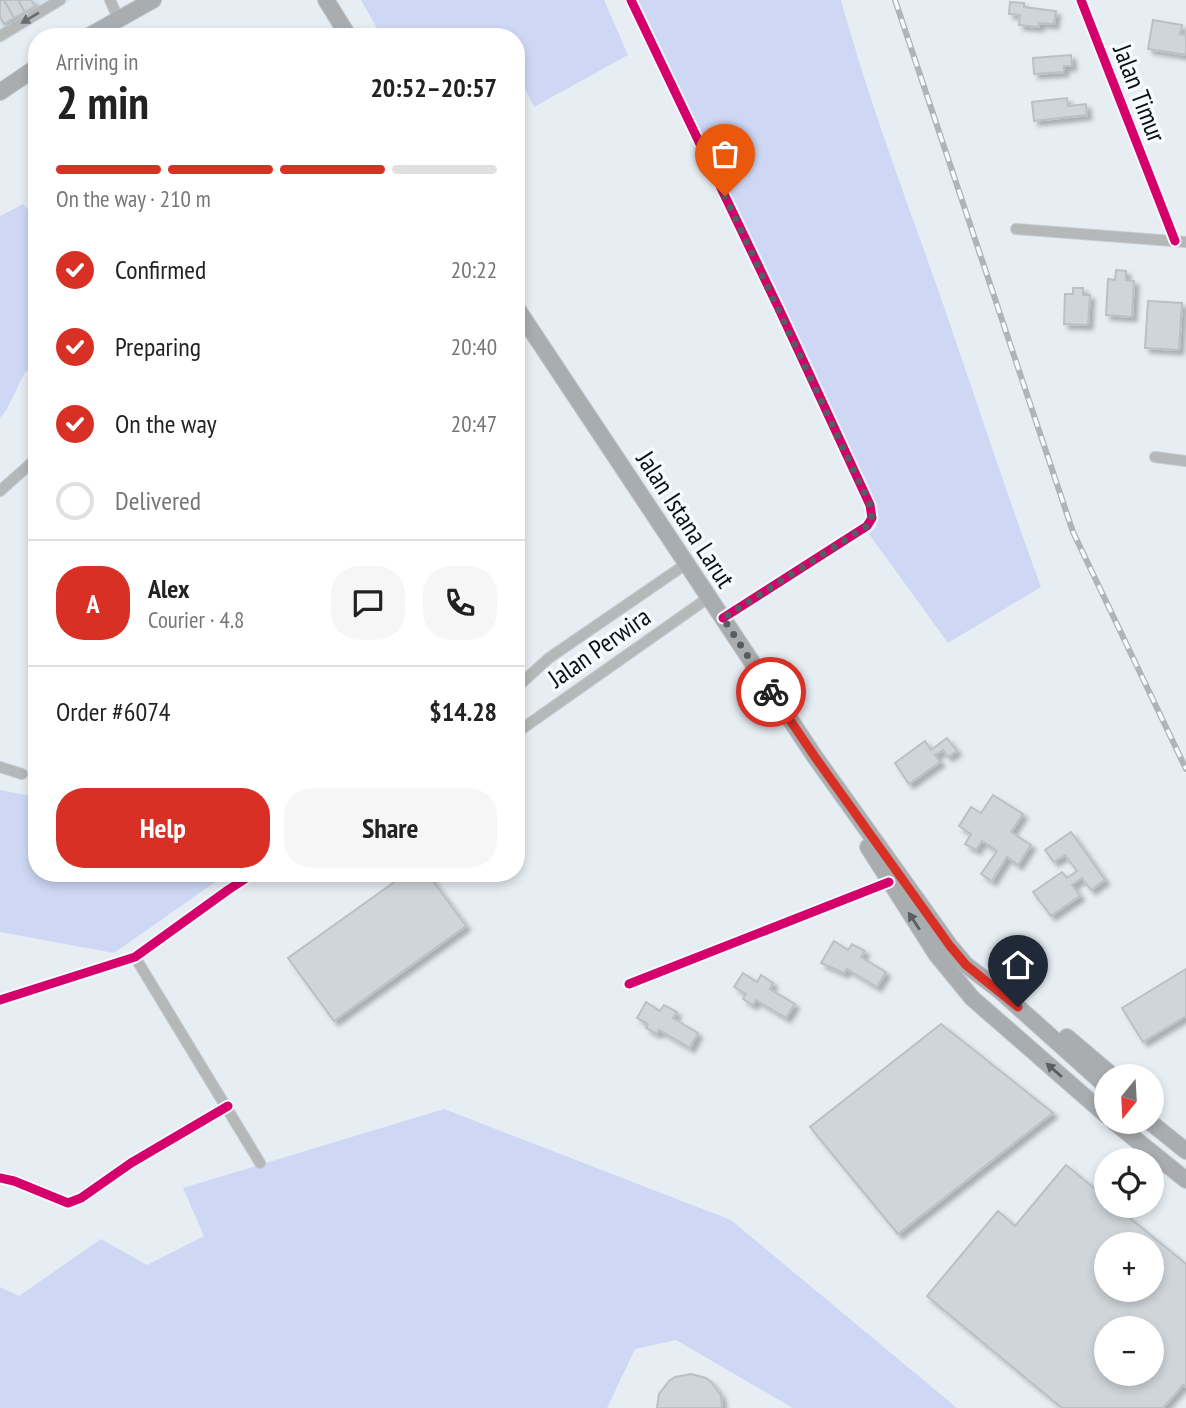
<!DOCTYPE html>
<html lang="en">
<head>
<meta charset="utf-8">
<style>
  body { margin:0; font-family:"PT Sans Narrow",sans-serif; background:#f6f6f6; color:#222; height:100vh; display:flex; flex-direction:column; font-size:26px; white-space:nowrap }
  * { box-sizing:border-box; margin:0 }
  p { font-size:23px; color:#767676 }
  .icon { flex:none; width:38px; height:38px; fill:none; stroke:currentColor; stroke-width:2; stroke-linecap:round; stroke-linejoin:round }
  .map { position:relative; flex:1; overflow:hidden }
  .details { position:absolute; left:28px; top:28px; width:497px; height:854px; display:flex; flex-direction:column; background:#fff; border-radius:28px; box-shadow:0 4px 10px #0003 }
  .details>* { flex:none }
  .needle { width:46px; rotate:198deg }
  .controls { position:absolute; left:1094px; top:1064px; display:grid; gap:14px }
  .controls a { display:grid; place-items:center; width:70px; height:70px; border-radius:50%; background:#fff; box-shadow:0 4px 10px #0003; font-size:35px }
  .pin { position:absolute; display:grid; place-items:center; width:60px; height:60px; color:#fff; margin:-72px -30px; border-radius:50% 50% 50% 0; rotate:-45deg; box-shadow:0 0 7px #0007 }
  .pin .icon { rotate:45deg }
  .courier { position:absolute; display:grid; place-items:center; width:70px; height:70px; margin:-35px; border:5px solid #d93025; border-radius:50%; background:#fff; color:#222; box-shadow:0 2px 9px #0007 }
  .head em { font-style:normal; font-weight:700 }
  .head div { display:flex; flex-direction:column-reverse }
  .head { display:flex; align-items:center; justify-content:space-between; height:119px; padding:0 28px }
  h1 { font-size:46px; font-weight:700; line-height:52px }
  .bar { display:grid; grid-template-columns:repeat(4,1fr); gap:10px 7px; align-content:center; height:84px; padding:0 28px }
  .bar i { height:9px; border-radius:5px; background:#e0e0e0 }
  .bar .on { background:#d93025 }
  .bar p { grid-column:span 4 }
  .line { display:flex; align-items:center; gap:18px; padding:0 28px; border-top:2px solid #e0e0e0 }
  .line div { flex:1 }
  .round { display:grid; place-items:center; flex:none; width:74px; height:74px; border-radius:28px; background:#f6f6f6 }
  ol { padding:0 28px; list-style:none }
  li { display:flex; align-items:center; gap:21px; height:77px }
  li p { margin-inline-start:auto }
  li .icon { padding:7px; border-radius:50%; background:#d93025; color:#fff; stroke-width:4 }
  li:last-child { color:#767676 }
  li i { width:38px; height:38px; border:4px solid #e0e0e0; border-radius:50% }
  .action { display:flex; gap:14px; margin-top:auto; padding:14px 28px }
  .action a { flex:1; height:80px; border-radius:28px; background:#d93025; color:#fff; font-size:28px; font-weight:700; line-height:80px; text-align:center }
  .action a+a { background:#f6f6f6; color:#222 }
  .map>svg:first-child { display:block }
  .built { fill:#d6e4ee }
  .green { fill:#ced8f5 }
  .building { fill:#d0d5da; stroke:#bbc0c4; stroke-width:2; fill-rule:evenodd; filter:url(#shadow) }
  .lines { fill:none; stroke-linecap:round; stroke-linejoin:round }
  .minor-casing { stroke:#c5cace; stroke-width:12 }
  .secondary-casing { stroke:#c5cace; stroke-width:18 }
  .minor { stroke:#b5b8b9; stroke-width:10 }
  .secondary { stroke:#aaadaf; stroke-width:16 }
  .rail-casing { stroke:#b0b3b7; stroke-width:6 }
  .rail { stroke:#f6fbff; stroke-width:3.5; stroke-dasharray:10; stroke-linecap:butt }
  .cycleway-casing { stroke:#f6fbff; stroke-width:13 }
  .cycleway { stroke:#d6006c; stroke-width:9 }
  .oneway { fill:#686c6e }
  .oneway2 { fill:#5a5e60 }
  .done { stroke:#585d61; stroke-width:7; stroke-dasharray:0 12.6 }
  .route { stroke:#d93025; stroke-width:9 }
  .labels { text-anchor:middle; dominant-baseline:central; stroke-width:7; stroke-linejoin:round; paint-order:stroke }
  .street-label { font-size:26px; fill:#0b0f12; stroke:#f6fbff }
</style>
</head>
<body>
<div class="map">
<svg width="1186" height="1408" viewBox="0 0 1186 1408">
  <defs>
    <filter id="shadow"><feDropShadow dx="4.5" dy="4.5" stdDeviation="2" flood-color="#0004"/></filter>
  </defs>
  <rect width="100%" height="100%" fill="#e7eef3"/>
  <path class="built" d="M 0,0 L 71,0 L 0,44 Z"/>
  <g class="green">
    <path d="M 361,0 L 604,0 L 628,55 L 534,107 L 516,70 L 516,37 L 382,37 Z"/>
    <path d="M 634,0 L 841,0 C 869,102 907,201 942,301 C 975,396 1006,492 1041,587 L 948,643 L 869,534 L 876,527 L 877,509 Z"/>
    <path d="M 23,204 L 37,221 L 37,368 L 25,372 L 7,409 L 0,418 L 0,216 Z"/>
    <path d="M 0,790 L 37,797 L 37,873 L 228,873 L 114,953 L 0,932 Z"/>
    <path d="M 444,1109 L 731,1220 L 957,1408 L 793,1408 L 676,1340 L 635,1349 L 607,1408 L 0,1408 L 0,1287 L 19,1296 L 101,1239 L 147,1265 L 204,1236 L 183,1188 Z"/>
  </g>
  <g class="building">
    <path d="M 0,0 L 4,0 L 14,18 L 4,24 L 0,17 Z"/>
    <path d="M 4,0 L 18,0 L 25,12 L 14,18 Z"/>
    <path d="M 18,0 L 31,0 L 35,6 L 25,12 Z"/>
    <path d="M 1010,2 L 1024,3 L 1024,7 L 1056,11 L 1054,24 L 1039,23 L 1039,27 L 1019,25 L 1020,15 L 1009,14 Z"/>
    <path d="M 1153,20 L 1182,25 L 1180,34 L 1186,35 L 1186,55 L 1148,49 Z"/>
    <path d="M 1071,55 L 1072,66 L 1064,66 L 1064,72 L 1034,74 L 1033,58 Z"/>
    <path d="M 1067,98 L 1068,106 L 1086,104 L 1087,115 L 1034,121 L 1032,102 Z"/>
    <path d="M 1116,270 L 1126,271 L 1126,280 L 1134,281 L 1132,317 L 1106,315 L 1108,279 L 1115,280 Z"/>
    <path d="M 1073,288 L 1083,288 L 1083,295 L 1090,295 L 1088,325 L 1064,324 L 1065,294 L 1073,294 Z"/>
    <path d="M 1148,301 L 1182,303 L 1179,350 L 1145,348 Z"/>
    <path d="M 947,738 L 957,751 L 948,757 L 943,750 L 935,755 L 940,762 L 909,784 L 895,763 L 925,741 L 931,750 Z"/>
    <path d="M 993,795 L 1023,814 L 1011,832 L 1031,845 L 1018,865 L 1007,857 L 992,881 L 981,874 L 997,851 L 982,841 L 976,850 L 965,844 L 971,834 L 959,826 L 971,807 L 981,813 Z"/>
    <path d="M 1071,832 L 1105,880 L 1091,890 L 1082,878 L 1072,885 L 1080,896 L 1051,916 L 1033,892 L 1062,872 L 1067,878 L 1077,871 L 1065,855 L 1054,862 L 1045,850 Z"/>
    <path d="M 407,873 L 427,873 L 466,926 L 334,1021 L 288,958 Z"/>
    <path d="M 834,941 L 848,950 L 852,944 L 865,951 L 861,957 L 886,972 L 877,987 L 847,969 L 844,973 L 821,963 Z"/>
    <path d="M 1186,969 L 1186,1016 L 1143,1042 L 1122,1008 Z"/>
    <path d="M 743,973 L 757,982 L 761,975 L 773,983 L 770,989 L 795,1004 L 786,1018 L 756,1000 L 753,1005 L 743,999 L 746,994 L 734,987 Z"/>
    <path d="M 646,1002 L 660,1011 L 664,1005 L 677,1012 L 673,1018 L 698,1033 L 690,1048 L 659,1030 L 657,1034 L 646,1028 L 648,1024 L 637,1018 Z"/>
    <path d="M 941,1024 L 1053,1113 L 898,1234 L 810,1127 Z"/>
    <path d="M 1066,1165 L 1106,1198 L 1106,1206 L 1115,1206 L 1186,1264 L 1186,1387 L 1183,1385 L 1163,1408 L 1062,1408 L 927,1296 L 998,1211 L 1015,1226 ZM 1106,1244 L 1152,1244 L 1152,1290 L 1106,1290 ZM 1106,1328 L 1152,1328 L 1152,1374 L 1106,1374 Z"/>
    <path d="M 691,1374 L 706,1378 L 712,1383 L 721,1396 L 722,1408 L 657,1408 L 659,1394 L 669,1381 L 675,1377 Z"/>
  </g>
  <g class="lines">
    <g class="minor-casing">
      <g id="minor">
        <path d="M 110,0 L 118,18"/>
        <path d="M 631,0 L 781,313 L 870,505 L 872,518 L 867,526 L 723,618"/>
        <path d="M 1081,0 L 1175,241"/>
        <path d="M 0,36 L 60,0"/>
        <path d="M 1016,229 L 1186,242"/>
        <path d="M 1155,457 L 1186,461"/>
        <path d="M 0,491 L 37,458"/>
        <path d="M 516,688 L 549,658 L 686,564"/>
        <path d="M 516,733 L 708,598"/>
        <path d="M 0,767 L 22,774"/>
        <path d="M 135,957 L 260,1163"/>
        <path d="M 629,984 L 889,882"/>
        <path d="M 0,1000 L 135,957 L 228,890 L 254,873"/>
        <path d="M 0,1178 L 14,1181 L 68,1203 L 81,1198 L 131,1163 L 228,1106"/>
      </g>
    </g>
    <g class="secondary-casing">
      <g id="secondary">
        <path d="M 326,0 L 349,37"/>
        <path d="M 87,37 L 153,0"/>
        <path d="M 0,92 L 37,67"/>
        <path d="M 516,307 L 815,757 L 950,946 L 966,965 L 999,990 L 1106,1086"/>
        <path d="M 868,847 L 936,954 L 972,998 L 1106,1115"/>
        <path d="M 1067,1037 L 1113,1076"/>
        <path d="M 1114,1122 L 1186,1180"/>
        <path d="M 1150,1122 L 1186,1151"/>
      </g>
    </g>
    <use href="#minor" class="minor"/>
    <use href="#secondary" class="secondary"/>
    <g class="rail-casing">
      <path id="rail" d="M 895,0 L 1073,532 L 1186,769"/>
    </g>
    <use href="#rail" class="rail"/>
    <g class="cycleway-casing">
      <g id="cycleway">
        <path d="M 631,0 L 781,313 L 870,505 L 872,518 L 867,526 L 723,618"/>
        <path d="M 1081,0 L 1175,241"/>
        <path d="M 629,984 L 889,882"/>
        <path d="M 0,1000 L 135,957 L 228,890 L 254,873"/>
        <path d="M 0,1178 L 14,1181 L 68,1203 L 81,1198 L 131,1163 L 228,1106"/>
      </g>
    </g>
    <use href="#cycleway" class="cycleway"/>
  </g>
  <defs><path id="oneway-solid" d="M-6-.8H1V-3.2L6.5 0L1 3.2V.8H-6Z" transform="scale(1.75)"/></defs>
  <use class="oneway" href="#oneway-solid" transform="translate(30 18) rotate(149)"/>
  <g class="oneway2">
    <use href="#oneway-solid" transform="translate(914 921) rotate(-123)"/>
    <use href="#oneway-solid" transform="translate(1054 1070) rotate(-139)"/>
  </g>
  <g class="lines">
    <path class="done" d="M 725,196 L 870,505 L 872,518 L 867,526 L 723,618 L 771,692"/>
    <path class="route" d="M 771,692 L 815,757 L 950,946 L 966,965 L 1018,1007"/>
  </g>
  <g class="labels">
    <g class="street-label">
      <text transform="translate(1140 93) rotate(69)">Jalan Timur</text>
      <text transform="translate(686 519) rotate(57)">Jalan Istana Larut</text>
      <text transform="translate(599 647) rotate(-35)">Jalan Perwira</text>
    </g>
  </g>
</svg>
<div class="controls">
<a><svg class="needle" viewBox="-14 -14 28 28"><path d="M0-13l5 13h-10z" fill="#e53935"/><path d="M0 13l5-13h-10z" fill="#767676"/></svg></a>
<a><svg class="icon" aria-label="locate" viewBox="0 0 24 24"><circle cx="12" cy="12" r="6"/><path d="M12 2v4M12 18v4M2 12h4M18 12h4"/></svg></a>
<a>+</a>
<a>−</a>
</div>
<div class="pin" style="left:725px;top:196px;background:#ea580c"><svg class="icon" aria-label="bag" viewBox="0 0 24 24"><path d="M5 8h14l-1 12H6zM9 8a3 3 0 0 1 6 0"/></svg></div>
<div class="pin" style="left:1018px;top:1007px;background:#1f2937"><svg class="icon" aria-label="home" viewBox="0 0 24 24"><path d="M3 11l9-7 9 7M6 9v11h12V9"/></svg></div>
<div class="courier" style="left:771px;top:692px"><svg class="icon" aria-label="bike" viewBox="0 0 24 24"><circle cx="6" cy="16" r="4"/><circle cx="18" cy="16" r="4"/><path d="M6 16l4-8h5l3 8M10 8l3 8H6M13 5h3"/></svg></div>
<section class="details">
<div class="head"><div><h1>2 min</h1><p>Arriving in</p></div><em>20:52–20:57</em></div>
<div class="bar"><i class="on"></i><i class="on"></i><i class="on"></i><i></i><p>On the way · 210 m</p></div>
<ol>
<li><svg class="icon" aria-label="check" viewBox="0 0 24 24"><path d="M5 12l5 5 9-10"/></svg>Confirmed<p>20:22</p></li>
<li><svg class="icon" aria-label="check" viewBox="0 0 24 24"><path d="M5 12l5 5 9-10"/></svg>Preparing<p>20:40</p></li>
<li><svg class="icon" aria-label="check" viewBox="0 0 24 24"><path d="M5 12l5 5 9-10"/></svg>On the way<p>20:47</p></li>
<li><i></i>Delivered</li>
</ol>
<div class="line" style="height:126px"><b class="round" style="background:#d93025;color:#fff">A</b><div><b>Alex</b><p>Courier · 4.8</p></div><a class="round"><svg class="icon" aria-label="chat" viewBox="0 0 24 24"><path d="M4 5h16v11H9l-5 4z"/></svg></a><a class="round"><svg class="icon" aria-label="phone" viewBox="0 0 24 24"><path d="M5 4h4l2 5-3 2q2 4 5 5l2-3 5 2v4C11 20 4 13 5 4z"/></svg></a></div>
<div class="line" style="height:91px"><div>Order #6074</div><b>$14.28</b></div>
<div class="action"><a>Help</a><a>Share</a></div>
</section>
</div>
</body>
</html>
